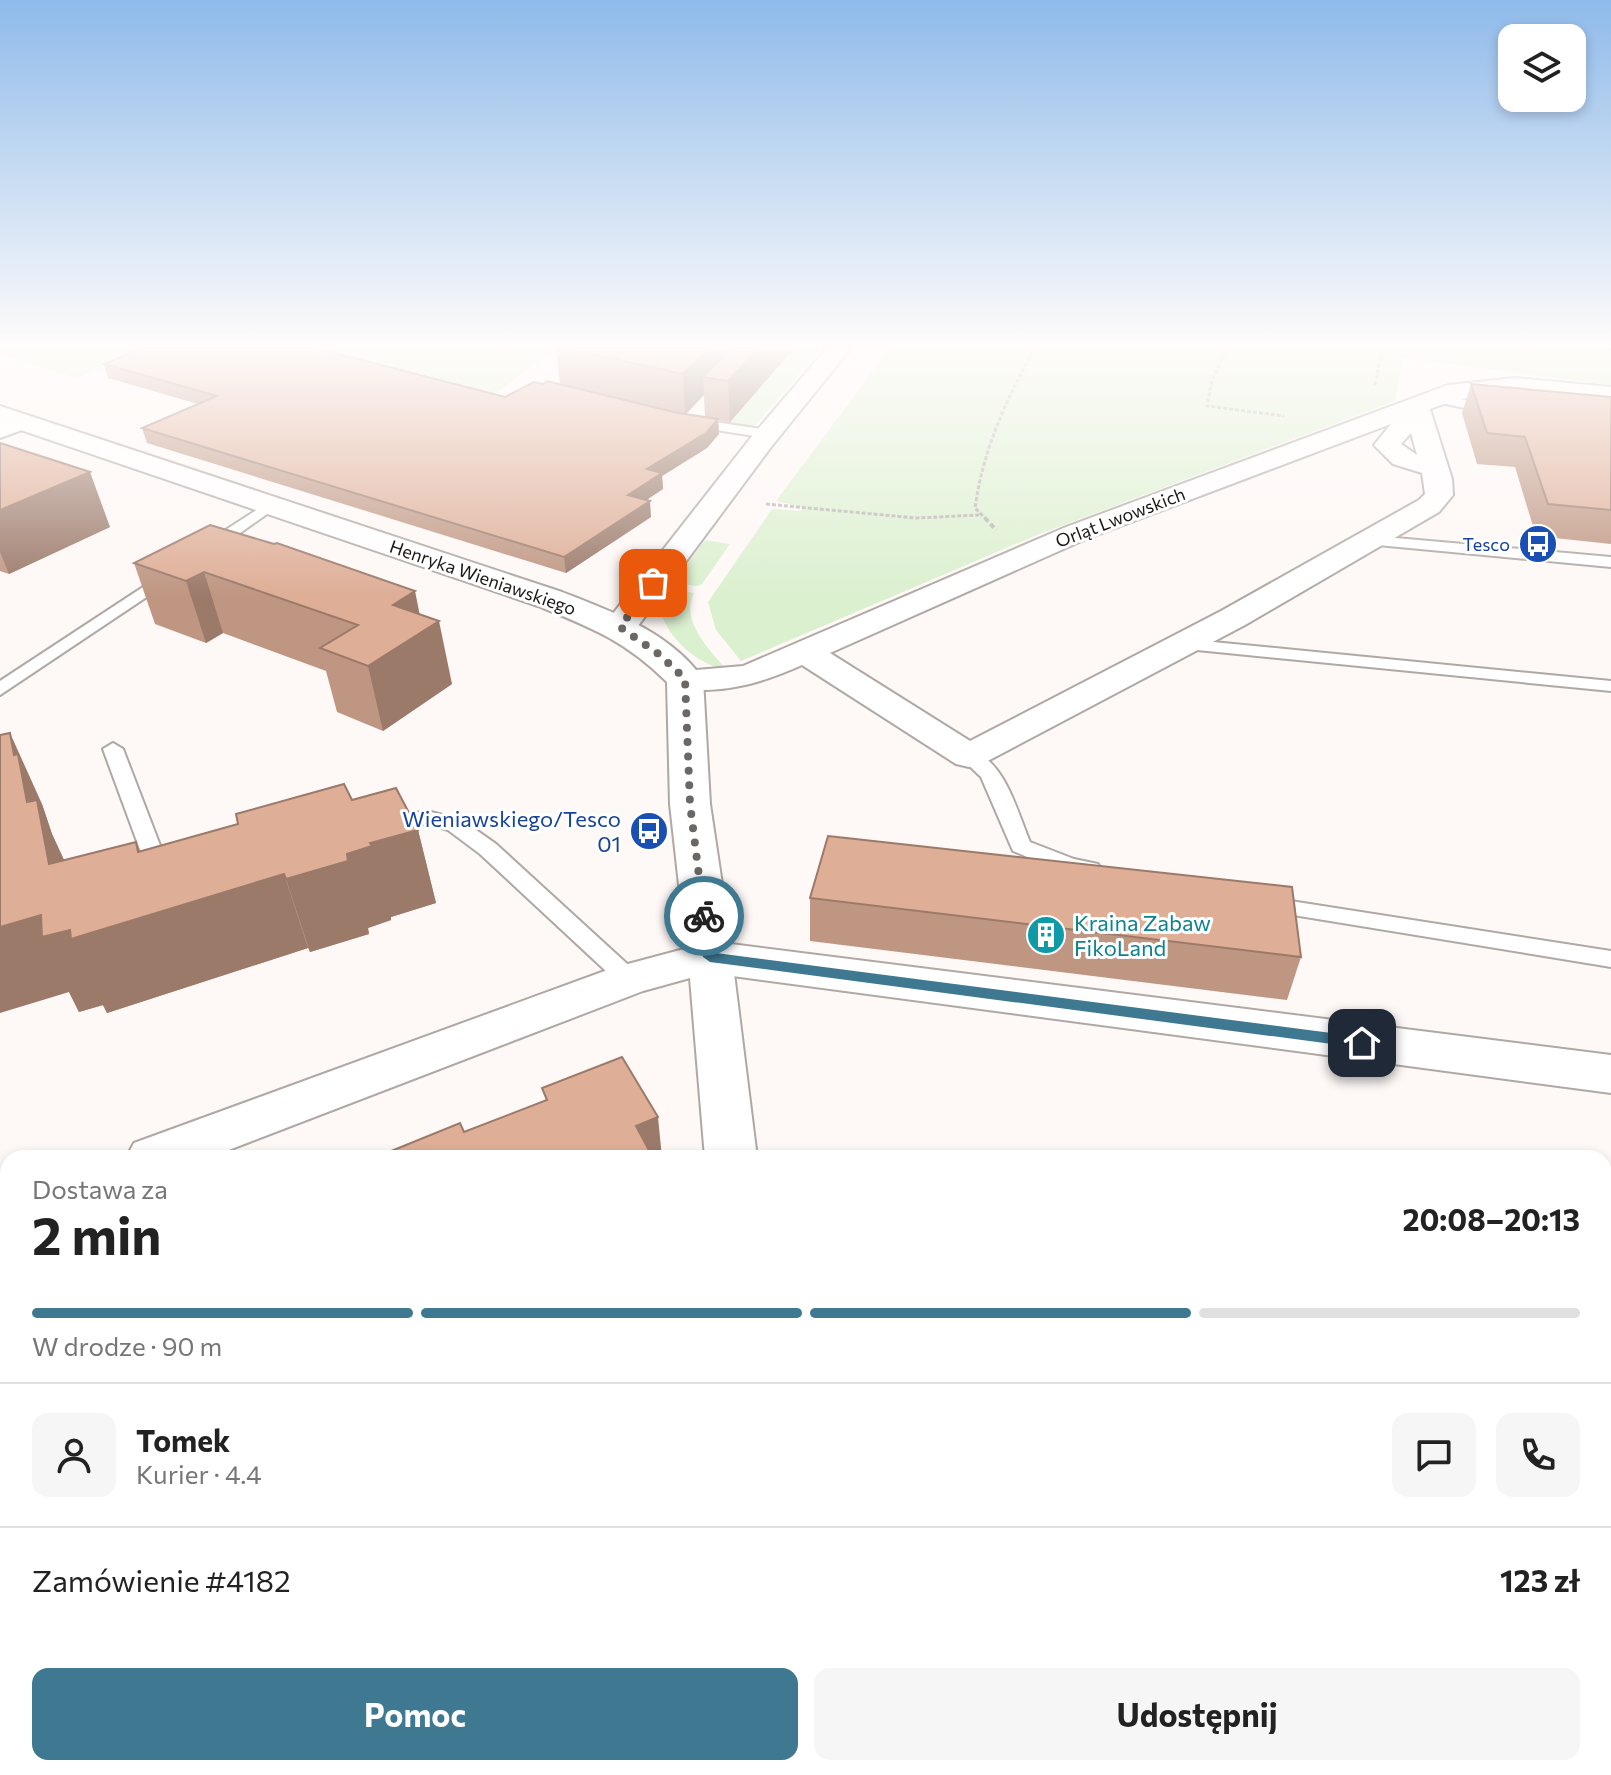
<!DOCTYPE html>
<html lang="pl">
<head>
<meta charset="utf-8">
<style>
  body { margin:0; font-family:Commissioner,sans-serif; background:#f6f6f6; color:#222; height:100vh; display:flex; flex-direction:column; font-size:30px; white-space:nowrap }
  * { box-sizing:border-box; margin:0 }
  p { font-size:26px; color:#767676 }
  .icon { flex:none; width:44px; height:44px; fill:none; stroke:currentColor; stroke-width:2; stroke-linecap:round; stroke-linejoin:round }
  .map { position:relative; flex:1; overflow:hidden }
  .sheet { position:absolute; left:0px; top:1150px; width:1612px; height:626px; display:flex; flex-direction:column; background:#fff; border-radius:24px 24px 0 0; box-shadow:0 4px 12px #0003 }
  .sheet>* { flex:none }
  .buttons { position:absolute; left:1498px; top:24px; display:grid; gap:16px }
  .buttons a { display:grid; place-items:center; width:88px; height:88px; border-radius:16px; background:#fff; box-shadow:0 4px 12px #0003; font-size:40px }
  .pin { position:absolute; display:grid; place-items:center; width:68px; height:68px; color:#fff; margin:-34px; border-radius:16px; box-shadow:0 4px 12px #0006 }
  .courier { position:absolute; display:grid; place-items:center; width:80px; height:80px; margin:-40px; border:6px solid #3f7891; border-radius:50%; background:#fff; color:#222; box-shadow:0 2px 10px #0007 }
  .overview em { font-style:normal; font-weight:700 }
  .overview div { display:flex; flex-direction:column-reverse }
  .overview { display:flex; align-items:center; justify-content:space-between; height:136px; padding:0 32px }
  h1 { font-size:52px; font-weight:700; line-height:60px }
  .bar { display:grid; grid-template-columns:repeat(4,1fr); gap:12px 8px; align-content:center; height:96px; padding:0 32px }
  .bar i { height:10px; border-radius:6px; background:#e0e0e0 }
  .bar .current { background:#3f7891 }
  .bar p { grid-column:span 4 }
  .line { display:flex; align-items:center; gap:20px; padding:0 32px; border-top:2px solid #e0e0e0 }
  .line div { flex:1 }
  .round { display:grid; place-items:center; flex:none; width:84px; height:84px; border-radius:16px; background:#f6f6f6 }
  .action { display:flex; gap:16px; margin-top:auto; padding:16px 32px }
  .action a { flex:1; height:92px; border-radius:16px; background:#3f7891; color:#fff; font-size:32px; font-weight:700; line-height:92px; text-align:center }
  .action a+a { background:#f6f6f6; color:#222 }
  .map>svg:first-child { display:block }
  .green { fill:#dbf0cf }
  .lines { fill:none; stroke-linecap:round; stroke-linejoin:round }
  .lane-casing { stroke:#afa8a5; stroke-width:4 }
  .street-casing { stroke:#afa8a5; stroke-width:4 }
  .secondary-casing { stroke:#afa8a5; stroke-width:4 }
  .path-far1 { stroke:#b9b4b2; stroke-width:3; stroke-dasharray:4 2; stroke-linecap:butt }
  .path { stroke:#b9b4b2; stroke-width:4; stroke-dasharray:5 3; stroke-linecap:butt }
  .lane { fill:#fff; fill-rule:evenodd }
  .street { fill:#fff; fill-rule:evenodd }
  .secondary { fill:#fff; fill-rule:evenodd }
  .wall { fill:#bf9682; fill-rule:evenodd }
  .shaded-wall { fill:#9b7a6a }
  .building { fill:#deae97; stroke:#9b7a6a; stroke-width:2 }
  .route { fill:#3f7891 }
  .done { stroke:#6a6765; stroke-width:8; stroke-dasharray:0 14.4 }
  .labels { text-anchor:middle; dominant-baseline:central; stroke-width:6; stroke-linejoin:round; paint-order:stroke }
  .far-street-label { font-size:18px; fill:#1b1917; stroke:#fff }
  .far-transit-label { font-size:18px; fill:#164399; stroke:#fff; text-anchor:end }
  .transit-label { font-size:22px; fill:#164399; stroke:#fff; text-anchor:end }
  .culture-label { font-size:22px; fill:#0d838f; stroke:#fff; text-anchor:start }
</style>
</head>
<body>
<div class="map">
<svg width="1611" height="1775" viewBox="0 0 1611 1775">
  <rect width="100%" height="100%" fill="#fef8f6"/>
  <g class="green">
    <path d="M 0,348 L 157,348 L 76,378 L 0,354 Z"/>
    <path d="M 274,348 L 557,348 L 484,402 Z"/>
    <path d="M 794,348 L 821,348 L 754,427 L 714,420 L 713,417 L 732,419 Z"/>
    <path d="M 890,348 L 1611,348 L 1611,385 L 1402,358 L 1395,401 L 1037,535 L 741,661 L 716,630 L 708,602 L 772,509 L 801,511 L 802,507 L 776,501 Z"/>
    <path d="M 705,540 L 730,544 L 702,584 L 697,586 L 673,583 Z"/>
    <path d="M 669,588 L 694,593 C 680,621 709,649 726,669 C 699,667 663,634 660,607 Z"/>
  </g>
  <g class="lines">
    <g class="lane-casing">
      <g id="lane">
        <path d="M 1436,394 L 1494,406 L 1501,410 L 1494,414 L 1431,401 L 1429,398 Z"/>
        <path d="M 689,418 L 768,430 L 775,434 L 768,438 L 684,425 L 682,422 Z"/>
        <path d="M 272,500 L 279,504 L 277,507 L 213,552 L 201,552 L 201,546 Z"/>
        <path d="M 1373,536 L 1611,557 L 1611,567 L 1367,544 L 1367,538 Z"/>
        <path d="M 169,570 L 177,575 L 175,578 L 0,695 L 0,681 Z"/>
        <path d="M 1183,639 L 1611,681 L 1611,691 L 1177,648 L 1174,644 L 1177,640 Z"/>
        <path d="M 113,743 L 123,749 L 171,874 L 168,879 L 152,879 L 149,874 L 103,749 Z"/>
        <path d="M 969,750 C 1005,759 1017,812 1030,842 L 1074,859 L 1098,864 L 1101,869 L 1098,874 C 1072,881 1037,860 1013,851 L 981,777 L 959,756 Z"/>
        <path d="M 431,812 L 462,820 L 496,844 L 637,973 L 641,979 L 637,985 L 629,987 L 621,985 L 480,854 L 448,830 L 430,824 L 401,825 L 383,830 L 373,824 L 376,819 L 400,813 Z"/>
        <path d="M 1265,897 L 1611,951 L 1611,967 L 1257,909 L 1254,904 L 1257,899 Z"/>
        <path d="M 1604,1343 L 1611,1344 L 1611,1372 L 1604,1371 Z"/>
      </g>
    </g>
    <g class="street-casing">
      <g id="street">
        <path d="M 827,348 L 851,348 L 771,447 L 632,634 L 620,637 L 608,634 L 604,627 L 608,620 L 753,435 Z"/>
        <path d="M 1515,378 L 1611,387 L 1611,401 C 1546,393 1492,385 1430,409 L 1452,479 L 1453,495 L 1439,512 L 1245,625 L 982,764 L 969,767 L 956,764 L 802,665 C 762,683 717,697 673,686 L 668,679 L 673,672 L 743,666 L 1066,527 L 1448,385 ZM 1391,424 L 1374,445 L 1393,464 L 1422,473 L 1425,494 L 1419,500 L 1221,611 L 970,741 L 830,653 L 1086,539 ZM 1411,433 L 1417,455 L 1401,444 Z"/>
        <path d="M 21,414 L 30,417 L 34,422 L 30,427 L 0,438 L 0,421 Z"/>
        <path d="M 710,942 L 726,946 L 732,957 L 757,1158 L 705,1158 L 690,978 L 643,991 L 208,1158 L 126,1158 L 134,1143 L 613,968 Z"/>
        <path d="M 8,1189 L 8,1234 L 0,1236 L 0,1192 Z"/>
        <path d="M 8,1321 L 8,1375 L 0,1378 L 0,1324 Z"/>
        <path d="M 1016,1768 L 1095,1768 L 1097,1775 L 1019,1775 Z"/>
      </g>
    </g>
    <g class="secondary-casing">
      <path id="secondary" d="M 0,406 L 562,592 C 613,612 670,632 703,679 L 710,804 L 731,944 L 1611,1055 L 1611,1093 L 710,973 L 694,968 L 687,957 L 670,804 L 667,682 C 624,640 592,628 538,606 L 0,423 Z"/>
    </g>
    <g class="path-far1">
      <path d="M 1227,348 L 1212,381 L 1207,406 L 1284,416"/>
      <path d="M 1375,385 L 1382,352"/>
      <path d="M 766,504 L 916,518 L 979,515"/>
      <path d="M 987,520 L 975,508 C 983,450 1006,399 1035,348"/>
    </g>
    <path class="path" d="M 985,518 L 996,530"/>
    <use href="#lane" class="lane"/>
    <use href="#street" class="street"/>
    <use href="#secondary" class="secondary"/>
  </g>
  <g class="wall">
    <path d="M 556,348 L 794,348 L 730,422 L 718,420 L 719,434 L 707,448 L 662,476 L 663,489 L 646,500 L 651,517 L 566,573 L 147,443 L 142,428 L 198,404 L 108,378 L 104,364 L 505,397 L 543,384 L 560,384 ZM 704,395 L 705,417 L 686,414 Z"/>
    <path d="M 1471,384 L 1611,397 L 1611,544 L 1536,536 L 1515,467 L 1477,464 L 1462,413 Z"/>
    <path d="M 0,443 L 110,527 L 9,574 L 0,571 Z"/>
    <path d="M 210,525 L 420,614 L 452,684 L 383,731 L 337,712 L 326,671 L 223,633 L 206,643 L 155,624 L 134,563 Z"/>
    <path d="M 352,800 L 418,830 L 436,903 L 391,917 L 391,920 L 368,928 L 369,934 L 310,952 L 308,948 L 107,1013 L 103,1005 L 79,1012 L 69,992 L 42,804 L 52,834 L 64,860 L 140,852 Z"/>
    <path d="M 810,898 L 1301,957 L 1287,1000 L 810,941 Z"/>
    <path d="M 1604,1406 L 1611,1407 L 1611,1775 L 1415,1775 L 1414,1768 L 1604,1768 Z"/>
  </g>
  <g class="shaded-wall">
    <path d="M 709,348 L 749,348 L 703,377 L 704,395 L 685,415 L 683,374 Z"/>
    <path d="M 759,348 L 794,348 L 730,422 L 728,381 Z"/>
    <path d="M 718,419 L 719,434 L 707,448 L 662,476 L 663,489 L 630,511 L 628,495 L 647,469 Z"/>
    <path d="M 90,472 L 110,527 L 9,574 L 0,552 L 0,510 Z"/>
    <path d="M 650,501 L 651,517 L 566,573 L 564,557 Z"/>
    <path d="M 204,572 L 223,633 L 206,643 L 186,581 Z"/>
    <path d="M 415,591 L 423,631 L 439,621 L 452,684 L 383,731 L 368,666 L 393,605 Z"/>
    <path d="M 10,733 L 42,804 L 52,834 L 70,873 L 138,852 L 136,842 L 164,910 L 284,874 L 308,948 L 107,1013 L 103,1005 L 79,1012 L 69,992 L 0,1013 L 0,927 L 49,864 L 27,802 L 14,755 Z"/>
    <path d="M 418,830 L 436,903 L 391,917 L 391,920 L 368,928 L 369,934 L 310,952 L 286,879 L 347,854 L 370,843 Z"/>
    <path d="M 658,1117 L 662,1158 L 640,1158 L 636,1126 Z"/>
    <path d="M 0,1610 L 8,1619 L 8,1659 L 0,1649 Z"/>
    <path d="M 79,1768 L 107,1768 L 113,1775 L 85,1775 Z"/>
  </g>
  <g class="building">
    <path d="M 142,348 L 315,348 L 505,397 L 534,382 L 543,384 L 547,381 L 678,413 L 718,419 L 706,433 L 647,469 L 662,473 L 628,495 L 650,501 L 564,557 L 142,428 L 217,396 L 104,364 Z"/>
    <path d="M 563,348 L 709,348 L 683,374 Z"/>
    <path d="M 732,348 L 759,348 L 728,381 L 703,377 Z"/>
    <path d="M 1471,384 L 1611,397 L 1611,510 L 1548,504 L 1525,437 L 1487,433 Z"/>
    <path d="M 0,443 L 90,472 L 0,510 Z"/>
    <path d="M 210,525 L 274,544 L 277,543 L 415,591 L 393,605 L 439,621 L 368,666 L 320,648 L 358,625 L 204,572 L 186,581 L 134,563 Z"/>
    <path d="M 10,733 L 14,755 L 18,754 L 27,802 L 37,800 L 49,864 L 136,842 L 138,852 L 238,824 L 236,814 L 344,784 L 352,800 L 396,788 L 418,830 L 370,843 L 372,846 L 347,854 L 348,861 L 286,879 L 284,874 L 71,939 L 70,930 L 42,937 L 41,915 L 0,927 L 0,735 Z"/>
    <path d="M 828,836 L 1292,887 L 1301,957 L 810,898 Z"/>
    <path d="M 622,1057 L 658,1117 L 636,1126 L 652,1156 L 646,1158 L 374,1158 L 460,1123 L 464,1132 L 547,1100 L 542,1088 Z"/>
    <path d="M 1604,1406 L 1611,1407 L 1611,1544 L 1604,1543 Z"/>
    <path d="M 1604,1578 L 1611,1607 L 1611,1775 L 1474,1775 L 1473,1768 L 1604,1768 Z"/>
    <path d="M 0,1649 L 8,1659 L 8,1768 L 79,1768 L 85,1775 L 0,1775 Z"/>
    <path d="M 559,1768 L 842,1768 L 850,1775 L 553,1775 Z"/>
  </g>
  <linearGradient id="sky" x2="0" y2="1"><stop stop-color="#8fbaea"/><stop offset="0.58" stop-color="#fffcfb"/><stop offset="1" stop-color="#fffcfb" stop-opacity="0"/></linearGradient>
  <rect width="1611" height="596" fill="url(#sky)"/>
  <path class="route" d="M 704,912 L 711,916 L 716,953 L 1362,1037 L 1370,1043 L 1362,1048 L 710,962 L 703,957 L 698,916 Z"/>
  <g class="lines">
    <path class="done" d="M 653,583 L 620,627 L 660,655 L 685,679 L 690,804 L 704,916"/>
  </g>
  <defs>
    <g id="bus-disc" transform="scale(2)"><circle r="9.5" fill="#1a4fb4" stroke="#fff"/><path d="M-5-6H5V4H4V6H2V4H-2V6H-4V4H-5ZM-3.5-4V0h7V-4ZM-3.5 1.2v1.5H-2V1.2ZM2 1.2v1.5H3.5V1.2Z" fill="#fff"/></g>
    <g id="building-disc" transform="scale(2)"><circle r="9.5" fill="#0f9aa8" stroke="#fff"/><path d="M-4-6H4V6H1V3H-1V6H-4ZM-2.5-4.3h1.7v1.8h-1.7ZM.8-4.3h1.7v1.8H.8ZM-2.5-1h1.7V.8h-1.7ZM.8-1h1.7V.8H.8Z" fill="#fff"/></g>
  </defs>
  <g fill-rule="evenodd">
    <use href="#bus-disc" x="1538" y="544"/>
    <use href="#bus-disc" x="649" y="831"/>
    <use href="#building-disc" x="1046" y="935"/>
  </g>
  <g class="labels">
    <g class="far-street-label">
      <text transform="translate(1120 517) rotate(-21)">Orląt Lwowskich</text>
      <text transform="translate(483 577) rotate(19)">Henryka Wieniawskiego</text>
    </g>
    <g class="far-transit-label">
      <text x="1510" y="544">Tesco</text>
    </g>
    <g class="transit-label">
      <text x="621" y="818">Wieniawskiego/Tesco<tspan x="621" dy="25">01</tspan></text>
    </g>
    <g class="culture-label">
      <text x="1074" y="922">Kraina Zabaw<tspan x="1074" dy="25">FikoLand</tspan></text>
    </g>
  </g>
</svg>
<div class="buttons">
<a><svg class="icon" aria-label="layers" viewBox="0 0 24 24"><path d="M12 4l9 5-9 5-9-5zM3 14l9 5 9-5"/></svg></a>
</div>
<div class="pin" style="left:653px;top:583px;background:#ea580c"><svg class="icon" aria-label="bag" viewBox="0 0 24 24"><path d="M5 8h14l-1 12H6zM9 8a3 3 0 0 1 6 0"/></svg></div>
<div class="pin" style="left:1362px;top:1043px;background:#1f2937"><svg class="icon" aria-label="home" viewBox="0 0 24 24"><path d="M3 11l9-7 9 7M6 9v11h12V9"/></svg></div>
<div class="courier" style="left:704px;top:916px"><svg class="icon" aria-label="bike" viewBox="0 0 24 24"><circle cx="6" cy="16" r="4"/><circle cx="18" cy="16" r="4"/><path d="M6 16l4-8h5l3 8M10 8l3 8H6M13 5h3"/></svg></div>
<section class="sheet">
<div class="overview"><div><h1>2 min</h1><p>Dostawa za</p></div><em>20:08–20:13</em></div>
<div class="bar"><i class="current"></i><i class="current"></i><i class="current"></i><i></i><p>W drodze · 90 m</p></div>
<div class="line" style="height:144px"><a class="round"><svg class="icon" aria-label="person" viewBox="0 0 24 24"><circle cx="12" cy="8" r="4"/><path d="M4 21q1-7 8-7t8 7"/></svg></a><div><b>Tomek</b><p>Kurier · 4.4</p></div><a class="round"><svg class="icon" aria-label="chat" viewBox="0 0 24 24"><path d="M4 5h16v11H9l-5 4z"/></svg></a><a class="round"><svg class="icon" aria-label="phone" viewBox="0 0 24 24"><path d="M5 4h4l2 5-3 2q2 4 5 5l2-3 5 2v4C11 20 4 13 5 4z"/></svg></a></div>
<div class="line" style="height:104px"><div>Zamówienie #4182</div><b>123 zł</b></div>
<div class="action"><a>Pomoc</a><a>Udostępnij</a></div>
</section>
</div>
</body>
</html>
